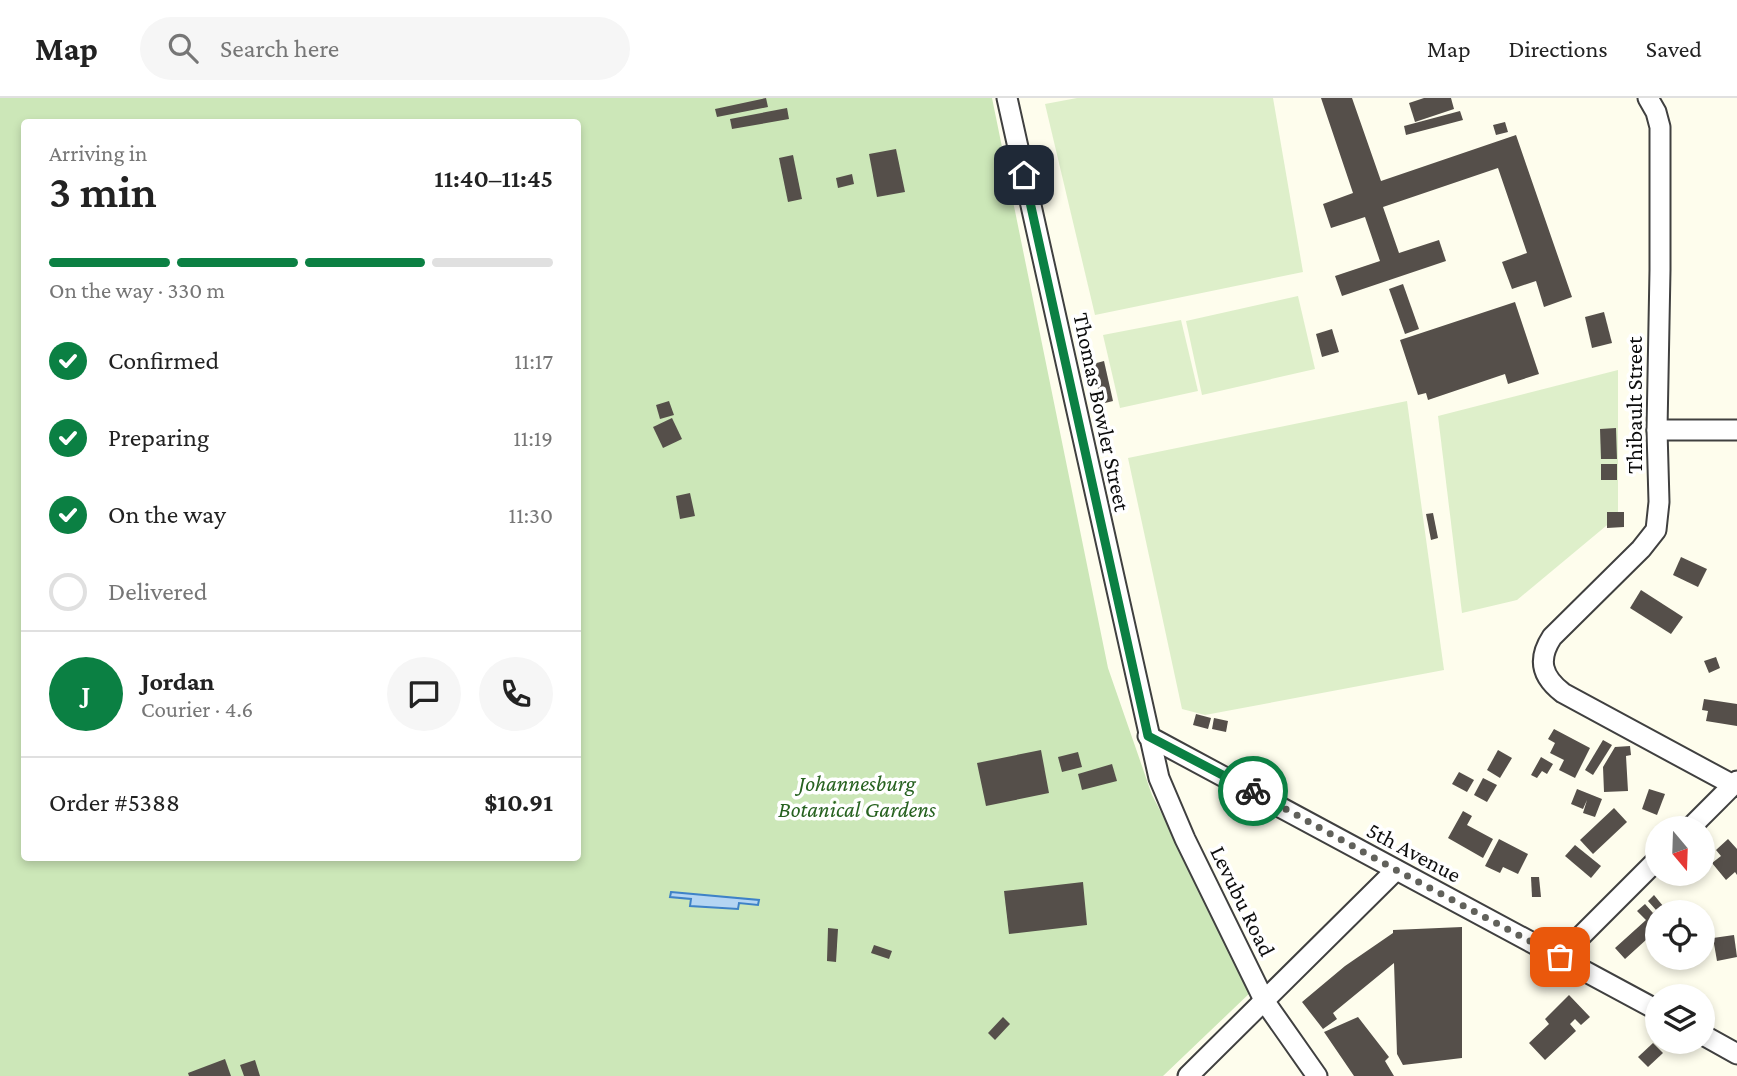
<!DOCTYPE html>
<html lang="en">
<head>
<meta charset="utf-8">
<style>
  body { margin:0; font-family:"Crimson Pro",serif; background:#f6f6f6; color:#222; height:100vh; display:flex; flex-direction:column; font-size:26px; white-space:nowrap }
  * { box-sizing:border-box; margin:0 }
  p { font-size:23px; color:#767676 }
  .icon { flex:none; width:38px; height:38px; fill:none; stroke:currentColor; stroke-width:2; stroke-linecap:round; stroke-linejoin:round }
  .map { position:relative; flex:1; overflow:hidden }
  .drawer { position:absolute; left:21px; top:21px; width:560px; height:742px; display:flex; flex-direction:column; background:#fff; border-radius:7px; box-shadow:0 4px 10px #0003 }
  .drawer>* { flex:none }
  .needle { width:46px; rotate:161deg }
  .fabs { position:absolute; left:1645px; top:718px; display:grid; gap:14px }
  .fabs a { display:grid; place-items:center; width:70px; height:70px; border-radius:50%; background:#fff; box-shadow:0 4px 10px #0003; font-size:35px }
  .pin { position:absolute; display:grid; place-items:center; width:60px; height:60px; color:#fff; margin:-30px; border-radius:14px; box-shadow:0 4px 10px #0006 }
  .courier { position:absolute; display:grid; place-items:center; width:70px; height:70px; margin:-35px; border:5px solid #0b8043; border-radius:50%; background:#fff; color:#222; box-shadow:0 2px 9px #0007 }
  .headline em { font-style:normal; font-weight:600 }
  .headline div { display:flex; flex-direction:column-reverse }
  .headline { display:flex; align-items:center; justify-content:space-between; height:119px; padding:0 28px }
  h1 { font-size:46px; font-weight:600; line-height:52px }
  .bar { display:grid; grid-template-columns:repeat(4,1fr); gap:10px 7px; align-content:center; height:84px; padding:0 28px }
  .bar i { height:9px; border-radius:5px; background:#e0e0e0 }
  .bar .current { background:#0b8043 }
  .bar p { grid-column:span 4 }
  .line { display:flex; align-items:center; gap:18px; padding:0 28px; border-top:2px solid #e0e0e0 }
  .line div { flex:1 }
  .round { display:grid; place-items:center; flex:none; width:74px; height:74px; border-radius:37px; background:#f6f6f6 }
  ol { padding:0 28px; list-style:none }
  li { display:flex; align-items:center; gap:21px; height:77px }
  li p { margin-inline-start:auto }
  li .icon { padding:7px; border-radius:50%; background:#0b8043; color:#fff; stroke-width:4 }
  li:last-child { color:#767676 }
  li i { width:38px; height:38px; border:4px solid #e0e0e0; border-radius:50% }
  header { display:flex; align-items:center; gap:42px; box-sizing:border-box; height:98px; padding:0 35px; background:#fff; border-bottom:2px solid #e0e0e0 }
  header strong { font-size:33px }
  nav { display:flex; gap:38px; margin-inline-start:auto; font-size:24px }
  .search { width:490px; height:63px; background:#f6f6f6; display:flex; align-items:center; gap:18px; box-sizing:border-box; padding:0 24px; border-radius:38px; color:#767676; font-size:26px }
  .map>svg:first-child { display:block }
  .green { fill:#cce7b8; fill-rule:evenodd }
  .pitch { fill:#deefca }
  .water { fill:#b4d5f3; stroke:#3e82c7; stroke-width:2 }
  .building { fill:#554f4a }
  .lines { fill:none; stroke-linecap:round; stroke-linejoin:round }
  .minor-casing { stroke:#404040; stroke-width:23 }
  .minor { stroke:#fff; stroke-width:19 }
  .done { stroke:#61615b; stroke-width:7; stroke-dasharray:0 12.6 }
  .route { stroke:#0b8043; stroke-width:9 }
  .labels { text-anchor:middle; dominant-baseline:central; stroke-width:7; stroke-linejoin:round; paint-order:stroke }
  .street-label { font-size:23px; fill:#0d0d0d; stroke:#fff }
  .park-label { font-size:23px; font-style:italic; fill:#276220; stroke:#fff }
</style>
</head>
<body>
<header>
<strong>Map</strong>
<div class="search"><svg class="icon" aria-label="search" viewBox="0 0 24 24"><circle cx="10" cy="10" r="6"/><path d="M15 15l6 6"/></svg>Search here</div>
<nav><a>Map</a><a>Directions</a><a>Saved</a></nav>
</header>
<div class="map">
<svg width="1737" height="978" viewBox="0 0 1737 978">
  <rect width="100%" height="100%" fill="#fefded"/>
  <path class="green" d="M 0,0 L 992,0 L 1108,570 L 1152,697 L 1253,892 L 1163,978 L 0,978 ZM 24,24 L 578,24 L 578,760 L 24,760 Z"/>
  <g class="pitch">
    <path d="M 1077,0 L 1273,0 L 1303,174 L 1095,217 L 1045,6 Z"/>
    <path d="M 1298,198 L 1315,271 L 1202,297 L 1186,223 Z"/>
    <path d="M 1181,222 L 1198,293 L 1120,310 L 1103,237 Z"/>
    <path d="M 1618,272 L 1618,418 L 1517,502 L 1462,515 L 1438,318 Z"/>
    <path d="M 1407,303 L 1444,572 L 1205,617 L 1182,611 L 1128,360 Z"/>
  </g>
  <path class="water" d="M 671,794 L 759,802 L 758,807 L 739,805 L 738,811 L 690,808 L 691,801 L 670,799 Z"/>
  <g class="building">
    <path d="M 766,0 L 768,9 L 717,19 L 715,11 Z"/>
    <path d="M 1321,0 L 1352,0 L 1381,83 L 1516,37 L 1572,199 L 1544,209 L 1536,183 L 1512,191 L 1502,164 L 1527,155 L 1498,70 L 1383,109 L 1399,155 L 1439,142 L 1446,163 L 1342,198 L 1335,178 L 1380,163 L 1365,119 L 1331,130 L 1323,106 L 1353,95 Z"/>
    <path d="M 1424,0 L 1451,0 L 1454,11 L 1415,24 L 1409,5 Z"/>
    <path d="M 787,10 L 789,21 L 732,31 L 730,21 Z"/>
    <path d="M 1460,13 L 1463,22 L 1406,37 L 1404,28 Z"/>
    <path d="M 1505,24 L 1508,34 L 1496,37 L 1493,27 Z"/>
    <path d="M 896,51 L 905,94 L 877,99 L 869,56 Z"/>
    <path d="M 793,57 L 802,101 L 788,104 L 779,60 Z"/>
    <path d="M 852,76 L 854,86 L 838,90 L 836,80 Z"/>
    <path d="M 1403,186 L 1419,231 L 1405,236 L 1389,191 Z"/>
    <path d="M 1515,204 L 1539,276 L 1508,286 L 1505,276 L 1428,302 L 1426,295 L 1418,297 L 1400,242 Z"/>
    <path d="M 1604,214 L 1612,245 L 1592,250 L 1585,219 Z"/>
    <path d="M 1332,231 L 1339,254 L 1322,259 L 1316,236 Z"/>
    <path d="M 1104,263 L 1113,303 L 1101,306 L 1093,266 Z"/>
    <path d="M 669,303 L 674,317 L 660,321 L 656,307 Z"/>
    <path d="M 672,320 L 682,341 L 663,350 L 653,329 Z"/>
    <path d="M 1616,330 L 1617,361 L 1601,361 L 1600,331 Z"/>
    <rect x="1601" y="366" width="16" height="16"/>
    <path d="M 690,395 L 695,418 L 680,421 L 676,398 Z"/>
    <path d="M 1607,414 L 1624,414 L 1624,429 L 1607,430 Z"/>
    <path d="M 1433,415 L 1438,440 L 1431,442 L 1426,416 Z"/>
    <path d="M 1681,459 L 1707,471 L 1698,489 L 1673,477 Z"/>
    <path d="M 1641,492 L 1683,519 L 1671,536 L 1630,510 Z"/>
    <path d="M 1716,559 L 1720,570 L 1709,575 L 1704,563 Z"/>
    <path d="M 1704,601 L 1737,606 L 1737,628 L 1706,623 L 1708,613 L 1702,612 Z"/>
    <path d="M 1196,616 L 1211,620 L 1208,631 L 1193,627 Z"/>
    <path d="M 1214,620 L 1228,623 L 1226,634 L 1212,631 Z"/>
    <path d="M 1554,631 L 1590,650 L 1575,680 L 1559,672 L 1564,662 L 1550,655 L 1555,645 L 1548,641 Z"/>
    <path d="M 1603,642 L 1612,647 L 1593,677 L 1585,672 Z"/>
    <path d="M 1630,648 L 1631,657 L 1626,658 L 1628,693 L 1604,694 L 1603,669 L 1615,649 Z"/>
    <path d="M 1041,652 L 1049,695 L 986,708 L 977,665 Z"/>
    <path d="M 1498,652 L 1512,660 L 1500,680 L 1487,672 Z"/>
    <path d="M 1078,654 L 1082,669 L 1062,674 L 1058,659 Z"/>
    <path d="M 1541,659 L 1553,666 L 1547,676 L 1542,673 L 1537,680 L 1531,677 Z"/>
    <path d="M 1112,666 L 1117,683 L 1082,692 L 1078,676 Z"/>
    <path d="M 1459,674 L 1474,682 L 1467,694 L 1452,686 Z"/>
    <path d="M 1483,680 L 1497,687 L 1487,704 L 1474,697 Z"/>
    <path d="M 1577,691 L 1602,701 L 1595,719 L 1583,715 L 1587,702 L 1583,711 L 1571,706 Z"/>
    <path d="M 1649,691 L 1665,696 L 1657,717 L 1642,711 Z"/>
    <path d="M 1614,710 L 1627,724 L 1593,756 L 1580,742 Z"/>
    <path d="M 1463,713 L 1472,718 L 1467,727 L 1493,741 L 1483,760 L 1448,740 Z"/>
    <path d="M 1499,741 L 1528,756 L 1518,776 L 1503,769 L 1500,775 L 1485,768 Z"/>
    <path d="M 1728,741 L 1737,751 L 1737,777 L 1735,774 L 1726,782 L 1712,765 L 1721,758 L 1716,752 Z"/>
    <path d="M 1575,747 L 1601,768 L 1591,780 L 1565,758 Z"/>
    <path d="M 1531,779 L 1539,779 L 1541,799 L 1532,799 Z"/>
    <path d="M 1083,784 L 1087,827 L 1009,836 L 1004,793 Z"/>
    <path d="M 1654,797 L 1668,814 L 1657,814 L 1657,859 L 1670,859 L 1662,866 L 1651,854 L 1655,850 L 1647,841 L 1625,861 L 1615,850 L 1646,822 L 1637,813 L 1645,806 L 1653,815 L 1656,812 L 1648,803 Z"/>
    <path d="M 1462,829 L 1462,960 L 1403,967 L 1397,956 L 1394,865 L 1333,915 L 1337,921 L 1323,931 L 1302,904 L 1345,868 L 1393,835 L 1393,832 Z"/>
    <path d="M 828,830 L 838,831 L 836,864 L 827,863 Z"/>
    <path d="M 1734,837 L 1737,859 L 1717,863 L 1713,840 Z"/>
    <path d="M 874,847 L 892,853 L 889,861 L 871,855 Z"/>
    <path d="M 1569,897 L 1590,919 L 1581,927 L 1575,921 L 1570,926 L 1576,933 L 1545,962 L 1529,945 L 1549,926 L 1545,921 Z"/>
    <path d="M 1003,919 L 1010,926 L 995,942 L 988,935 Z"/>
    <path d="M 1358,919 L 1389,959 L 1385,963 L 1394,978 L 1354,978 L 1324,934 Z"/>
    <path d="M 1653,945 L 1663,955 L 1648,969 L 1638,959 Z"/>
    <path d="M 225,961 L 231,978 L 189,978 L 188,975 Z"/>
    <path d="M 255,962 L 260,978 L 244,978 L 240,967 Z"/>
  </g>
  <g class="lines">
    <g class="minor-casing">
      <g id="minor">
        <path d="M 1007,0 L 1159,680 L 1185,741 L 1265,904 L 1317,978"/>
        <path d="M 1648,0 L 1656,14 L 1660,29 L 1660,172 L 1657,332 L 1659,404 L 1656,432 L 1641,451 L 1552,539 C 1537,562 1542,579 1563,595 L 1733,687"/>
        <path d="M 1657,332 L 1737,332"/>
        <path d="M 1148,638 L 1657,912"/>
        <path d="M 1690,730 L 1737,683"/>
        <path d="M 1560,859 L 1657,762"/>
        <path d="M 1703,937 L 1737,956"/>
        <path d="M 1188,978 L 1396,772"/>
      </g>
    </g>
    <use href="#minor" class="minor"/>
  </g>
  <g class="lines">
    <path class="done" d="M 1253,693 L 1396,772 L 1560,859"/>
    <path class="route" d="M 1024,77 L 1148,638 L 1253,693"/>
  </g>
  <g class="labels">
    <g class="street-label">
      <text transform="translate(1634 307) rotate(-90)">Thibault Street</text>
      <text transform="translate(1102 314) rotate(78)">Thomas Bowler Street</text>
      <text transform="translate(1414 754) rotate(28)">5th Avenue</text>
      <text transform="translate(1243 803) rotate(64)">Levubu Road</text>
    </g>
    <g class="park-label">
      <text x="857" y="685">Johannesburg<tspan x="857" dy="26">Botanical Gardens</tspan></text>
    </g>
  </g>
</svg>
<div class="fabs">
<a><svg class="needle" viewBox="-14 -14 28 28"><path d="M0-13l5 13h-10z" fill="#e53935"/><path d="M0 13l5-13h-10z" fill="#767676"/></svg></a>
<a><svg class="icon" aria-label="locate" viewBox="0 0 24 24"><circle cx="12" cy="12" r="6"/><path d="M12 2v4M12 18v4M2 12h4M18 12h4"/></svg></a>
<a><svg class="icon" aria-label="layers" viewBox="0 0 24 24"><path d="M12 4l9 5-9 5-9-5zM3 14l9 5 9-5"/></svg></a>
</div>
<div class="pin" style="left:1560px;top:859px;background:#ea580c"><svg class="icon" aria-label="bag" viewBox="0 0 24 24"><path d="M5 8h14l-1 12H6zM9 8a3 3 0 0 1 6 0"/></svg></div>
<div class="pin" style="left:1024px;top:77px;background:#1f2937"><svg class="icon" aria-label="home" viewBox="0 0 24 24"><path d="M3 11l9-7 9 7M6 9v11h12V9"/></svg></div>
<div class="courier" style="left:1253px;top:693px"><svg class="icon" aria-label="bike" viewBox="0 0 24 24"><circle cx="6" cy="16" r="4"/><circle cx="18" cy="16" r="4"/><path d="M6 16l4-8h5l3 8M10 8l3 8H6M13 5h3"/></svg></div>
<section class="drawer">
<div class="headline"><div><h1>3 min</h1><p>Arriving in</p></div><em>11:40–11:45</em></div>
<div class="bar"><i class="current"></i><i class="current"></i><i class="current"></i><i></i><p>On the way · 330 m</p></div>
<ol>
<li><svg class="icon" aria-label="check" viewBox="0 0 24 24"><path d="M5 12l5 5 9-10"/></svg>Confirmed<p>11:17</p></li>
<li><svg class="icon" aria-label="check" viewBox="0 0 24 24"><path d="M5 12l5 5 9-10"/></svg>Preparing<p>11:19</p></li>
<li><svg class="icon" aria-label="check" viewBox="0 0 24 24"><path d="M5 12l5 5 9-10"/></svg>On the way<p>11:30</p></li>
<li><i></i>Delivered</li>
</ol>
<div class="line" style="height:126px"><b class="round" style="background:#0b8043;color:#fff">J</b><div><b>Jordan</b><p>Courier · 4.6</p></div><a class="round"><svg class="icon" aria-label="chat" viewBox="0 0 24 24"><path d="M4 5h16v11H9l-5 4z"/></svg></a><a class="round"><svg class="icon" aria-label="phone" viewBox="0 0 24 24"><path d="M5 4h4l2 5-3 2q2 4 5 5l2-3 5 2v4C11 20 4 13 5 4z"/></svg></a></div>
<div class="line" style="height:91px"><div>Order #5388</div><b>$10.91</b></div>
</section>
</div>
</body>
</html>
